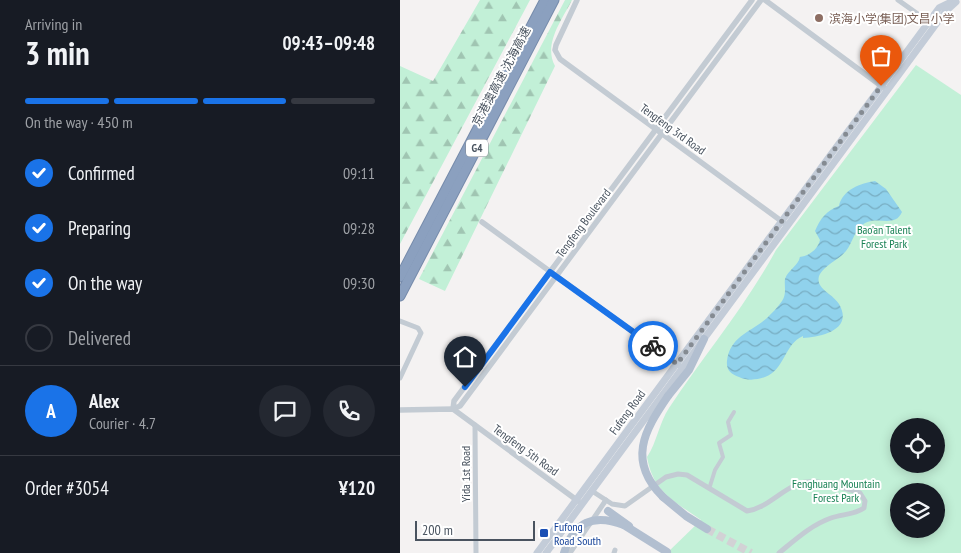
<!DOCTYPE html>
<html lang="en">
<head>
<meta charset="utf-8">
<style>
  body { margin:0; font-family:"PT Sans Narrow","Noto Sans SC",sans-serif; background:#242831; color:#f1f3f6; height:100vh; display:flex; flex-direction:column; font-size:19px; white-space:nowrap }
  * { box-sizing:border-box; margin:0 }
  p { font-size:16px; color:#9ea1a6 }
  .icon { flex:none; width:28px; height:28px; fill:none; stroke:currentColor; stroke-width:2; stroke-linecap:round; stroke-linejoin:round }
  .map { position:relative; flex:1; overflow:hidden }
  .panel { display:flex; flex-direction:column; background:#171b24; width:400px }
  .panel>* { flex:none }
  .buttons { position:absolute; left:490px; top:418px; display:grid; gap:10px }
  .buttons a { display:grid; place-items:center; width:55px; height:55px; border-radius:50%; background:#171b24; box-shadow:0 2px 12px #0003; font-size:25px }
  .scale { position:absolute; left:15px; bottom:12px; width:120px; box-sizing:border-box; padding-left:5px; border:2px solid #49535f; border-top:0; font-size:14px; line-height:18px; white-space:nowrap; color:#49535f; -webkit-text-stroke:4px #fff; paint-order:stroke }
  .pin { position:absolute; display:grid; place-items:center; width:42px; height:42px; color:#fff; margin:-51px -21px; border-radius:50% 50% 50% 0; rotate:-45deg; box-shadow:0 0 5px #0007 }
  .pin .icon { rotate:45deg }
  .courier { position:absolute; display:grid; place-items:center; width:50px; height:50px; margin:-25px; border:4px solid #1a73e8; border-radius:50%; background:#fff; color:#222; box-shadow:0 1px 6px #0007 }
  .summary em { font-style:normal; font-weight:800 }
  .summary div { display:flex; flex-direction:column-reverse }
  .summary { display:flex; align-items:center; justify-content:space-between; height:85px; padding:0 25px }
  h1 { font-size:32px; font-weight:800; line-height:38px }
  .bar { display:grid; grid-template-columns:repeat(4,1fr); gap:8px 5px; align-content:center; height:60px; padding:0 25px }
  .bar i { height:6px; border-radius:4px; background:#363941 }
  .bar .active { background:#1a73e8 }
  .bar p { grid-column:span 4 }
  .line { display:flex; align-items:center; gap:12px; padding:0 25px; border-top:1px solid #363941 }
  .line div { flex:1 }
  .round { display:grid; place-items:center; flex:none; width:52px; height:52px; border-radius:26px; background:#242831 }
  ol { padding:0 25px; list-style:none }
  li { display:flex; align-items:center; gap:15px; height:55px }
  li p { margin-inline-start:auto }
  li .icon { padding:5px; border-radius:50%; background:#1a73e8; color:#fff; stroke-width:4 }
  li:last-child { color:#9ea1a6 }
  li i { width:28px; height:28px; border:2px solid #363941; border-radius:50% }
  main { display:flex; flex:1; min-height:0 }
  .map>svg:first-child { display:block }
  .forest { fill:url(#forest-firs) }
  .park { fill:#c2f0d7; fill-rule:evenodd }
  .water { fill:url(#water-waves) }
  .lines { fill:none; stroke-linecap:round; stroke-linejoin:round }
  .primary-tunnel { stroke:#d2d2d5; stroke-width:8; stroke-dasharray:8 4; stroke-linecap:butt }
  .motorway-casing { stroke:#768bab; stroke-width:11 }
  .pedestrian { stroke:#c3cbd3; stroke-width:4 }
  .minor { stroke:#c3cbd3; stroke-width:5 }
  .tertiary { stroke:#c3cbd3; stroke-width:5.5 }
  .secondary { stroke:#c3ccd8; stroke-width:7 }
  .primary { stroke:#b2bfd0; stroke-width:8 }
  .motorway { stroke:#8ba0bf; stroke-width:9 }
  .primary-bridge { stroke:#b2bfd0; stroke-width:8 }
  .done { stroke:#858b92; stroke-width:5; stroke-dasharray:0 9 }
  .route { stroke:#1a73e8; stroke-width:6 }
  .education-dot { fill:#8d6e63; stroke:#fff; stroke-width:2 }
  .transit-dot { fill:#1a4fb4; stroke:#fff; stroke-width:2 }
  .labels { text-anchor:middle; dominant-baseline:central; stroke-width:4; stroke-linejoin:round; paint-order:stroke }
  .shield { fill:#fff; stroke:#80878f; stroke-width:1 }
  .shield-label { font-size:11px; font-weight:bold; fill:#49535f }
  .education-label { font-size:12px; fill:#785e54; stroke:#fff; text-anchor:start }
  .street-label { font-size:12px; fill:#49535f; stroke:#fff }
  .park-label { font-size:12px; fill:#198255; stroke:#fff }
  .transit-label { font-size:12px; fill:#164399; stroke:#fff; text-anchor:start }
</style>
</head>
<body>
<main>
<section class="panel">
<div class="summary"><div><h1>3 min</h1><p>Arriving in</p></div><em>09:43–09:48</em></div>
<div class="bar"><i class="active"></i><i class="active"></i><i class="active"></i><i></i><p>On the way · 450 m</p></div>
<ol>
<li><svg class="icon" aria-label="check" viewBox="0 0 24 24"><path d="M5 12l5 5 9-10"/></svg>Confirmed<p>09:11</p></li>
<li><svg class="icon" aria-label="check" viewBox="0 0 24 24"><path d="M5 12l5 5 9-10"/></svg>Preparing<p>09:28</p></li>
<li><svg class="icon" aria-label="check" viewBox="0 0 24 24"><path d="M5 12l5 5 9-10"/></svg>On the way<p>09:30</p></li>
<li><i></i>Delivered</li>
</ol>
<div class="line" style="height:90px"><b class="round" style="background:#1a73e8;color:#fff">A</b><div><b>Alex</b><p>Courier · 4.7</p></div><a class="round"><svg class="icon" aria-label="chat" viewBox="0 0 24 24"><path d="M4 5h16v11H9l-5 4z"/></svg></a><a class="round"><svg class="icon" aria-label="phone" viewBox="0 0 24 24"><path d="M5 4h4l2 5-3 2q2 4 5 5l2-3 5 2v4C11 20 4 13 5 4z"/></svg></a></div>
<div class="line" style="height:65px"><div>Order #3054</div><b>¥120</b></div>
</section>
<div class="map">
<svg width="561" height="553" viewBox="0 0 561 553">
  <defs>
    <pattern id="forest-firs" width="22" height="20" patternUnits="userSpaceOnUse" patternTransform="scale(1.25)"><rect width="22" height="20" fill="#c2f0d7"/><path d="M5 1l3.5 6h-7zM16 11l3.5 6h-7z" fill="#a0c5b2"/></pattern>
    <pattern id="water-waves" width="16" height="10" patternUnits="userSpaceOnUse" patternTransform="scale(1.25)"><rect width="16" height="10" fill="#90d2ec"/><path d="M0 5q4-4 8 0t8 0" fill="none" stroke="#78adc2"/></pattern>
  </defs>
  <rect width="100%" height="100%" fill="#f4f2f2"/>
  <g class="forest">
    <path d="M 80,0 L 130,0 L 0,244 L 0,66 L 33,81 Z"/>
    <path d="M 165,0 L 172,0 C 162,20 143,44 155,66 L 45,291 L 19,279 Z"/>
  </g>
  <path class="park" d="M 516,65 L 561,95 L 561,553 L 267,553 L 301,520 C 274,501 253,492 247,457 C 257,442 259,423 269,408 C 304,355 346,306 376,250 ZM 499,426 L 536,426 L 536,464 L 499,464 ZM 499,491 L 536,491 L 536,529 L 499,529 Z"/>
  <path class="water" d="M 475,181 L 486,189 L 502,212 C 495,228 479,216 465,223 C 454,230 453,242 446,251 C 439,260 426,264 420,274 C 418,277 418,282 420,285 C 424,292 434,296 439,304 C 454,330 421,337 403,338 L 403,336 C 384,344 385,370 365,377 C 357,380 347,381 339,377 C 331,374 326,370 327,361 C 330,336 351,332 367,318 C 372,313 378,307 382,301 C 387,294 384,286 385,279 C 388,270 398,266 400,257 C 409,256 418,249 420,240 L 415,231 C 420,219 427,210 439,206 C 442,190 461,183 475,181 Z"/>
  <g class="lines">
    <path class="primary-tunnel" d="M 307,529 L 351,553"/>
    <g class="motorway-casing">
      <g id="motorway">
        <path d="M 0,277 L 145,0"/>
        <path d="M 0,296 L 154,0"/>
      </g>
    </g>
    <path class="pedestrian" d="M 310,486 L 315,470 L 323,457 L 319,443 L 331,435 L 328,422 L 334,412"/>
    <g class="minor">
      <path d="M 498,0 L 529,22"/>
      <path d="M 0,321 L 18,328 L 21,333 L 0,378"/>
      <path d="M 75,425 L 76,553"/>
      <path d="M 192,491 L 212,504 L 225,506 L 266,477 L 278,474 L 287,475 L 347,511 C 367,508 380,491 398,484 C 415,477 443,488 460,493 L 465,501 L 464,508 C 454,515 442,514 431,518 C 411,525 395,540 379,553"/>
      <path d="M 170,553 L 206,500"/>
      <path d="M 214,553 L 215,550"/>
    </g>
    <g class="tertiary">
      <path d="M 177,0 L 156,45 L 155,50 L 160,59 L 384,223"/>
      <path d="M 365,0 L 484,88"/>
      <path d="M 82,222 L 280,366"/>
      <path d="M 53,409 L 60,406 L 361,0"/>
      <path d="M 53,409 L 54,401 L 352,0"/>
      <path d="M 0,410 L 53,409 L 178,501"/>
    </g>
    <g class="secondary">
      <path d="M 137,553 L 539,8 L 555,0"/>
      <path d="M 146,553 L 545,12 L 556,2"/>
    </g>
    <g class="primary">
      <path d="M 268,396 L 289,370 L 304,339"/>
      <path d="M 263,497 L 286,516 L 307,529"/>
      <path d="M 208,511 L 229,526"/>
      <path d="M 224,525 L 267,552"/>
    </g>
    <use href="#motorway" class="motorway"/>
    <g class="primary-bridge">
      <path d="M 263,497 C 227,461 244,431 268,396"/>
      <path d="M 164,553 C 174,522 193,513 224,525"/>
    </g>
  </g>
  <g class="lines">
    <path class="done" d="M 253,346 L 277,364 L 481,86"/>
    <path class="route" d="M 65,387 L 150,272 L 253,346"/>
  </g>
  <circle class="education-dot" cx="419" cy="18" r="5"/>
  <rect class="transit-dot" x="139" y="528" width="10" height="10" rx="2.5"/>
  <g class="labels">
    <rect class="shield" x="66" y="139.5" width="22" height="17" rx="4"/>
    <g class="shield-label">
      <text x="77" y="148">G4</text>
    </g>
    <g class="education-label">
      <text x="429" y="18">滨海小学(集团)文昌小学</text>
    </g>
    <g class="street-label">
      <text transform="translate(101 76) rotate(-62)">京港澳高速 沈海高速</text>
      <text transform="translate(273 129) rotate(36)">Tengfeng 3rd Road</text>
      <text transform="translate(183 223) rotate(-53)">Tengfeng Boulevard</text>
      <text transform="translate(227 412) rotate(-54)">Fufeng Road</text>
      <text transform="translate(126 450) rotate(36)">Tengfeng 5th Road</text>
      <text transform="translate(65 474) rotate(-90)">Yida 1st Road</text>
    </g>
    <g class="park-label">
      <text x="484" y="229">Bao’an Talent<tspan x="484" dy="14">Forest Park</tspan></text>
      <text x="436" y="483">Fenghuang Mountain<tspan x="436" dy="14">Forest Park</tspan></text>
    </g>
    <g class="transit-label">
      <text x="154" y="526">Fufong<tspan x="154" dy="14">Road South</tspan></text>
    </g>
  </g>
</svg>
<div class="buttons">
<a><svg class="icon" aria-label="locate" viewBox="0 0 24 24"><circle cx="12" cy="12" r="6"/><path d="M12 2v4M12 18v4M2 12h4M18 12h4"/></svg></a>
<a><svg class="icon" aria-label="layers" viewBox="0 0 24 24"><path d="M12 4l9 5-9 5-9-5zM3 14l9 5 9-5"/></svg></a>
</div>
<div class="scale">200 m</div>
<div class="pin" style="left:481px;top:86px;background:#ea580c"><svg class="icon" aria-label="bag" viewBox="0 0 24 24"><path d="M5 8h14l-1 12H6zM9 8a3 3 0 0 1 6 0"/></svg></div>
<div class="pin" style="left:65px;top:387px;background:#1f2937"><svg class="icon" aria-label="home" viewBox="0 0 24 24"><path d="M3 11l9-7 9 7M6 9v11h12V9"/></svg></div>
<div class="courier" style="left:253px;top:346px"><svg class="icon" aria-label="bike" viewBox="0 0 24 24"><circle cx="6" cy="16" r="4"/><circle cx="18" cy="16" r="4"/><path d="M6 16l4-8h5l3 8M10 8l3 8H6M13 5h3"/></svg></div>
</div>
</main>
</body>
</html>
